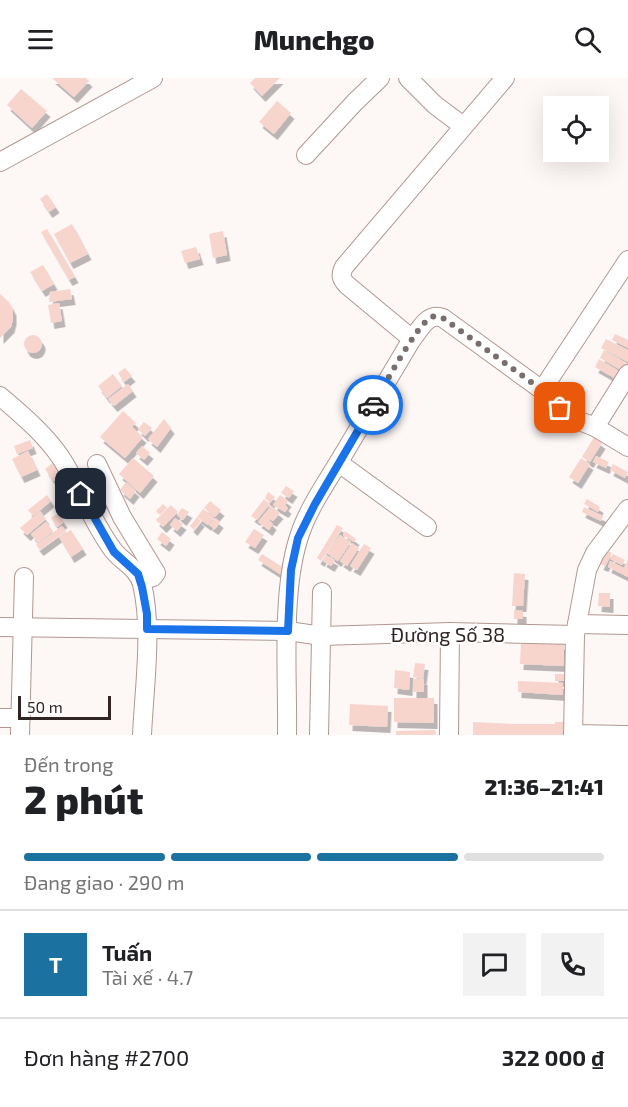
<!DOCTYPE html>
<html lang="vi">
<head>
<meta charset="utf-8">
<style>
  body { margin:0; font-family:"Exo 2",sans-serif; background:#f2f2f2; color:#202124; height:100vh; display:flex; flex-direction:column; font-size:22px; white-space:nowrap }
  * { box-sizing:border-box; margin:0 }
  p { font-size:20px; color:#757577 }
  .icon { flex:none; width:33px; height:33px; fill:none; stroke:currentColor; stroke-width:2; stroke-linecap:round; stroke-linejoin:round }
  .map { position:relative; height:657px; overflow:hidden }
  .details { display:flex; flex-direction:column; background:#fff; flex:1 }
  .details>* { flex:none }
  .fabs { position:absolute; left:543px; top:18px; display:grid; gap:12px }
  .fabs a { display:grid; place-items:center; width:66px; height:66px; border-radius:0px; background:#fff; box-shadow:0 6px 24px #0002; font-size:30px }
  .scale { position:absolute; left:18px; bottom:15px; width:93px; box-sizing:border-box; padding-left:6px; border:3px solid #302523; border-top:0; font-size:16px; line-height:21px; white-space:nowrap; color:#302523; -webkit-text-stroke:4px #fff; paint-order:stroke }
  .pin { position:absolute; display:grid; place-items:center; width:51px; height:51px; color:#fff; margin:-26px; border-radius:12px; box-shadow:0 3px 9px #0006 }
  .courier { position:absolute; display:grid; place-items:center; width:60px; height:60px; margin:-30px; border:4px solid #1a73e8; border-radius:50%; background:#fff; color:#222; box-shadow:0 2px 8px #0007 }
  .summary em { font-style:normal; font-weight:800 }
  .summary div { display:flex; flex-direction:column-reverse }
  .summary { display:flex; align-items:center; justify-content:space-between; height:102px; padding:0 24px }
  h1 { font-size:39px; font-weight:800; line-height:45px }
  .bar { display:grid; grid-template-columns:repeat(4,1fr); gap:9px 6px; align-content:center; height:72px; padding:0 24px }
  .bar i { height:8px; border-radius:4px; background:#e0e0e0 }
  .bar .on { background:#1b72a1 }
  .bar p { grid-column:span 4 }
  .line { display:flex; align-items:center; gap:15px; padding:0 24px; border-top:2px solid #e0e0e0 }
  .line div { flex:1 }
  .round { display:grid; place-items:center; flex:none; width:63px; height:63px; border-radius:0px; background:#f2f2f2 }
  header { display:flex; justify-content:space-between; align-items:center; height:78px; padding:0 24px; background:#fff; font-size:27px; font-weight:800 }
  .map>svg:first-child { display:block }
  .building { fill:#f7d5cd; filter:url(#shadow) }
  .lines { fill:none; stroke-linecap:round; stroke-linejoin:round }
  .minor-casing { stroke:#b29791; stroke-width:20 }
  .minor { stroke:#fff; stroke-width:18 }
  .done { stroke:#786e6d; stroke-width:6; stroke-dasharray:0 10.8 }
  .route { stroke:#1a73e8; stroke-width:8 }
  .labels { text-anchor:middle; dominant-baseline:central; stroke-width:4.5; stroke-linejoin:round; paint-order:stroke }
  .street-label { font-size:20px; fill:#302523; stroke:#fff }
</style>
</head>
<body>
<header><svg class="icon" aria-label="menu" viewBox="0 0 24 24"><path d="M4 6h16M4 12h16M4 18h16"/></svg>Munchgo<svg class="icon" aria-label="search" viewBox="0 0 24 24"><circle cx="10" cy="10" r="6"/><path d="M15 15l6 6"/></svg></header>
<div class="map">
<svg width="628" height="657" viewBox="0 0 628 657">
  <defs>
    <filter id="shadow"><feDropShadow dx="3.5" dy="6" stdDeviation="0" flood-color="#0004"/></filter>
  </defs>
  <rect width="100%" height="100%" fill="#fdf7f6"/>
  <g class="building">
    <path d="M 52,0 L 86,0 L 89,3 L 74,19 Z"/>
    <path d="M 255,0 L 280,0 L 262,18 L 250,5 Z"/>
    <path d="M 21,11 L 47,33 L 32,50 L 7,27 Z"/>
    <path d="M 277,23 L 291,35 L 274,56 L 259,44 Z"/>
    <path d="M 47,116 L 56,129 L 49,134 L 40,121 Z"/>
    <path d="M 72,146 L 88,176 L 70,185 L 54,156 Z"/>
    <path d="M 47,151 L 75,199 L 69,202 L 41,154 Z"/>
    <path d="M 223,153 L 227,177 L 213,180 L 209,156 Z"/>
    <path d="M 196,169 L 200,181 L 185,185 L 181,173 Z"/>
    <path d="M 43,187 L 54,206 L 42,213 L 30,194 Z"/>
    <path d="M 70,211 L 72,221 L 49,224 L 50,214 Z"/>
    <path d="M 0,216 L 9,224 L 13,232 L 13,241 L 11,249 L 0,260 Z"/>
    <path d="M 59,225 L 62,243 L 51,245 L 48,227 Z"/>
    <path d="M 615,256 L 628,262 L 628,270 L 612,262 Z"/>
    <circle cx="33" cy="266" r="9"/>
    <path d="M 606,261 L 628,272 L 628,284 L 601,270 Z"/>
    <path d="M 604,272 L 628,286 L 626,295 L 600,280 Z"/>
    <path d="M 599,281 L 622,295 L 618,302 L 595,289 Z"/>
    <path d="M 125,290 L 132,298 L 124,304 L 118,295 Z"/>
    <path d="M 113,296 L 122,308 L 107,320 L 98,308 Z"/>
    <path d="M 128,306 L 133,313 L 114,328 L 108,321 Z"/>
    <path d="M 123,333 L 136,345 L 132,349 L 143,359 L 125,380 L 100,359 Z"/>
    <path d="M 164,341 L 171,350 L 157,369 L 148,361 Z"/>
    <path d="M 144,344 L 152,350 L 145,358 L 138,351 Z"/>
    <path d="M 594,359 L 602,365 L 590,384 L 582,379 Z"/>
    <path d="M 30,362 L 33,370 L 17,376 L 14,368 Z"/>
    <path d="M 142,368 L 150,375 L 144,382 L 136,375 Z"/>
    <path d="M 28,373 L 37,392 L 21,399 L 12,381 Z"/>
    <path d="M 596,378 L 609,384 L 606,390 L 593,384 Z"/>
    <path d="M 133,380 L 154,398 L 140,415 L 119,396 Z"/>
    <path d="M 581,380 L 590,386 L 578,405 L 569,399 Z"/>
    <path d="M 54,384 L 63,397 L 53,403 L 45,391 Z"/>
    <path d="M 613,386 L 628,394 L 625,400 L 610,392 Z"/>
    <path d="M 94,394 L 111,420 L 101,426 L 87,402 L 91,400 L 89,397 Z"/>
    <path d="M 126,404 L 136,413 L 130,421 L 120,412 Z"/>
    <path d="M 286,408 L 294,413 L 289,420 L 281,415 Z"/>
    <path d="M 268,414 L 275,419 L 270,425 L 265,420 Z"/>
    <path d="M 47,417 L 51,423 L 33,438 L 28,432 Z"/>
    <path d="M 280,417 L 288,423 L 285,427 L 288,430 L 285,434 L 273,427 Z"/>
    <path d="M 264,421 L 270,426 L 257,442 L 251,438 Z"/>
    <path d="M 587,421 L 600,429 L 598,434 L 584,426 Z"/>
    <path d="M 210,423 L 221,432 L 215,439 L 204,430 Z"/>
    <path d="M 163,426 L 167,430 L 160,437 L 156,433 Z"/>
    <path d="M 171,427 L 178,434 L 163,449 L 156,442 Z"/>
    <path d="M 271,428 L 280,435 L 273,443 L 270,441 L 269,442 L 273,446 L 269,452 L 258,444 Z"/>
    <path d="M 584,429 L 603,438 L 601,443 L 582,434 Z"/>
    <path d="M 182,430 L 189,434 L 183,442 L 177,437 Z"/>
    <path d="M 203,431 L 214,439 L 208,447 L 197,439 Z"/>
    <path d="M 40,433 L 46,441 L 27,457 L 20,450 Z"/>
    <path d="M 58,435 L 64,444 L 57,449 L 51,440 Z"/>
    <path d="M 197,439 L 201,443 L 194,452 L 190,448 Z"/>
    <path d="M 175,440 L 183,446 L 177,453 L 170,447 Z"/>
    <path d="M 215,440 L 220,444 L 215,451 L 209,447 Z"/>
    <path d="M 46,444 L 53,453 L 38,465 L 31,456 Z"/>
    <path d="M 337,447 L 343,450 L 321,483 L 317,480 Z"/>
    <path d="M 62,448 L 66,453 L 40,472 L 36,467 Z"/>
    <path d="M 254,451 L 264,457 L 255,470 L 245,464 Z"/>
    <path d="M 71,452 L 83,471 L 71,479 L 59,459 Z"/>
    <path d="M 345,453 L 356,461 L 354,464 L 343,457 Z"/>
    <path d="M 162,454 L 171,461 L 166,468 L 157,461 Z"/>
    <path d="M 340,457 L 351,464 L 338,483 L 327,475 Z"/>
    <path d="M 352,465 L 359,470 L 347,488 L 340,483 Z"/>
    <path d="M 364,466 L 371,470 L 357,492 L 350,488 Z"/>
    <path d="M 606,472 L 612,475 L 605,488 L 600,486 Z"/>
    <path d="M 262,476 L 287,492 L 283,498 L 258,482 Z"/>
    <path d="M 613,476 L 625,482 L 622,487 L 610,481 Z"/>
    <path d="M 326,477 L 335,482 L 331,488 L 323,483 Z"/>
    <path d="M 628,481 L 628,499 L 608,489 L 610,483 L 624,490 Z"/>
    <path d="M 514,495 L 525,496 L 523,528 L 512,528 Z"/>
    <path d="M 599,515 L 610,515 L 610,529 L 598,528 Z"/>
    <path d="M 514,532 L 523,533 L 523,541 L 514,541 Z"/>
    <path d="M 521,565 L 564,566 L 564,588 L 520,586 Z"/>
    <path d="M 415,585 L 425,586 L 423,601 L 413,599 Z"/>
    <path d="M 395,592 L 410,594 L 409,612 L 394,610 Z"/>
    <rect x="555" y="596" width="12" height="7"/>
    <rect x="413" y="601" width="11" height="13"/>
    <path d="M 518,603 L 563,605 L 563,617 L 518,614 Z"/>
    <path d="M 394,620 L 434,620 L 434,645 L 394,644 Z"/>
    <path d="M 350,626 L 388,628 L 387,649 L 349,647 Z"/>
    <path d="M 473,644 L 516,646 L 555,646 L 555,644 L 565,644 L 565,657 L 473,657 Z"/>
    <path d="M 435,652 L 436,657 L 396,657 L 396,653 Z"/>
  </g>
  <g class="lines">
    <g class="minor-casing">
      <g id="minor">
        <path d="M 408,0 L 435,27 L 463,48"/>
        <path d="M 306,77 L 355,24 L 380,0"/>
        <path d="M 0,84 L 153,0"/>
        <path d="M 412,261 C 421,250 428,234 443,240 L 542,312 L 560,330 L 577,342 L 595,349 L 628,369"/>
        <path d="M 542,312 L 628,182"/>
        <path d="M 0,318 C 22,337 45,356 61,380 C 80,409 92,444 113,472 C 122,484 138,490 142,506 C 153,551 144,611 142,657"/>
        <path d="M 595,349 L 628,296"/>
        <path d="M 339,385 L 427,449"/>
        <path d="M 97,386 L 122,439 L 156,495 L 153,499 L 141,503"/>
        <path d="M 577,546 L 628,547"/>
        <path d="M 0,549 L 288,553 L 322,558 L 450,554 L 575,557"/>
        <path d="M 0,640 L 21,640"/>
        <path d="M 573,656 L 626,657"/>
        <path d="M 20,657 L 24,499"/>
        <path d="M 287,657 C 288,598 281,518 298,462 C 306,434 325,407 340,382 C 364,342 388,301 412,261 L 347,207 C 341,201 340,197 344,189 L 505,0"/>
        <path d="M 319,657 L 322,514"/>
        <path d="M 449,657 L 450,554"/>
        <path d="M 573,657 L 575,557 L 587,492 L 595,475 L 628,431"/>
      </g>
    </g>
    <use href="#minor" class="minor"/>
  </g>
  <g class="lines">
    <path class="done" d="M 373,327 C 384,308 415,250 430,240 C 434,237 438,238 443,240 L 542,312 L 560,330"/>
    <path class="route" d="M 81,416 L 114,474 L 138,496 L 142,509 L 147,536 L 147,551 L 288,553 L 291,492 L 298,460 L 315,426 L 373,327"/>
  </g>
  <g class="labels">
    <g class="street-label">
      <text x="448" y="556">Đường Số 38</text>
    </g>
  </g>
</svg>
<div class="fabs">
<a><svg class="icon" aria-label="locate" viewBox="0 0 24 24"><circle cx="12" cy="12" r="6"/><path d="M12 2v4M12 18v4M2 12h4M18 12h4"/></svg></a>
</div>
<div class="scale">50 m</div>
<div class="pin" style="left:560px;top:330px;background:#ea580c"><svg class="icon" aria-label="bag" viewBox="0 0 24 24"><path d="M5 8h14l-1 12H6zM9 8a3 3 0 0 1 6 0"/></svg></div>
<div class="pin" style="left:81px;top:416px;background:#1f2937"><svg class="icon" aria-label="home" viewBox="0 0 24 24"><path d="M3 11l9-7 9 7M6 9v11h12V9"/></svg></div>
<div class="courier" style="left:373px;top:327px"><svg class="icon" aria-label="car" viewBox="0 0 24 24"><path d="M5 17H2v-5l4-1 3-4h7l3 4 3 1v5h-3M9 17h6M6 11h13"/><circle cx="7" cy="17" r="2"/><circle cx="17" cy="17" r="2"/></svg></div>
</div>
<section class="details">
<div class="summary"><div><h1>2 phút</h1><p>Đến trong</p></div><em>21:36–21:41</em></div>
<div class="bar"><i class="on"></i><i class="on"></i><i class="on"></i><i></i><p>Đang giao · 290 m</p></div>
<div class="line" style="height:108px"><b class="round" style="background:#1b72a1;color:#fff">T</b><div><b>Tuấn</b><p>Tài xế · 4.7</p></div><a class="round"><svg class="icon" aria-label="chat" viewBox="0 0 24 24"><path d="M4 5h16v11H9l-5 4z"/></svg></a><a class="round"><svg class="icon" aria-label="phone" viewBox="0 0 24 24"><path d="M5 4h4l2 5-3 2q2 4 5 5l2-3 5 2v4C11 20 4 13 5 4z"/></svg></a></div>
<div class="line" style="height:78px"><div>Đơn hàng #2700</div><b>322 000 ₫</b></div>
</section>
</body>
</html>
